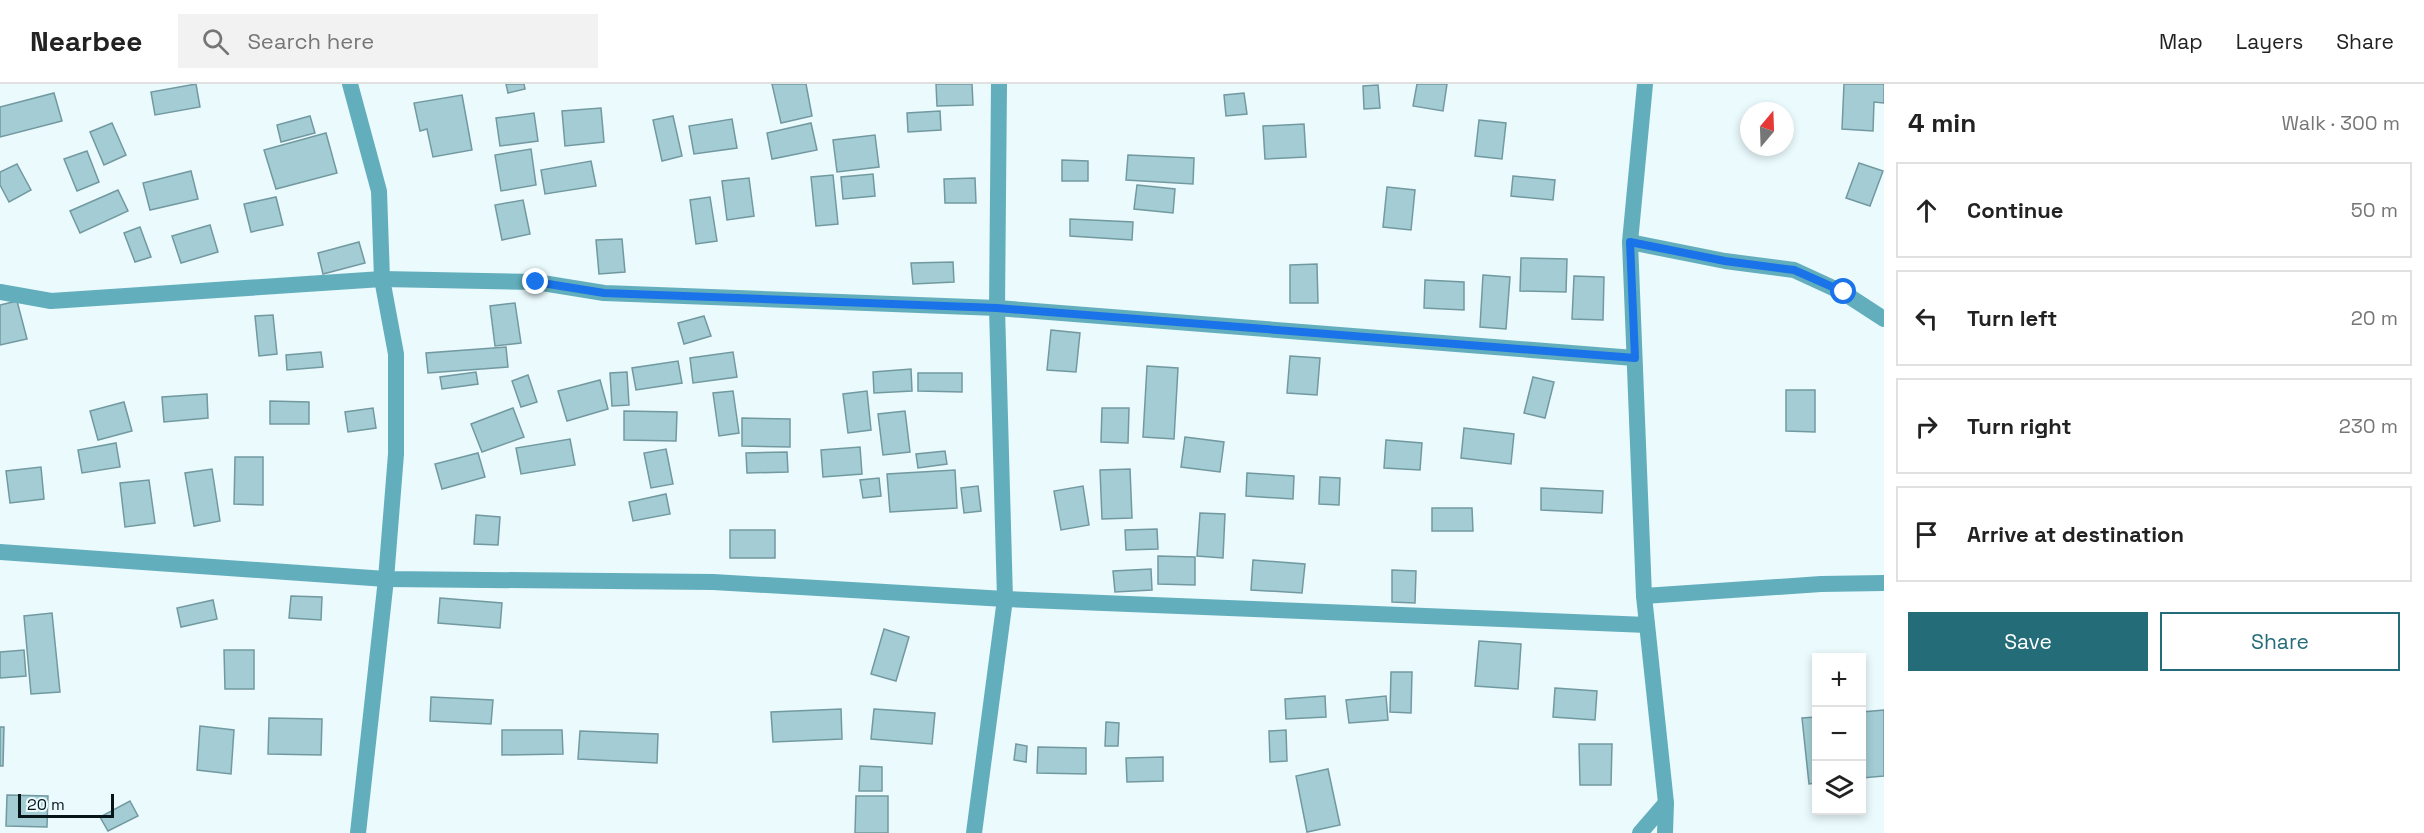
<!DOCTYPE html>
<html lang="en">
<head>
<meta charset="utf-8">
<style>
	:root { --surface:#fff; --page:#f2f2f2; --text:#222; --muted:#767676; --line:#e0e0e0; --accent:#246c78 }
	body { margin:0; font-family:"Space Grotesk",sans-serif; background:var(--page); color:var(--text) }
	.controls { position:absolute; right:18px; bottom:18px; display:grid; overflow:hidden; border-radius:0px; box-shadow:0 3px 9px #0003 }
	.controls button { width:54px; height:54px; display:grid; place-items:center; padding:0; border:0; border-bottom:2px solid var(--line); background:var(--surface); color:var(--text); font:30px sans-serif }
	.compass { position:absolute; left:1740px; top:18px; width:54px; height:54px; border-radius:50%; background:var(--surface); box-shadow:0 3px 9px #0003; rotate:19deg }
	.scale { position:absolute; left:18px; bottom:15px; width:96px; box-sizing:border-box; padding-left:6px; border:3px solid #061618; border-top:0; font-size:16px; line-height:21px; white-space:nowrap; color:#061618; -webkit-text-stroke:4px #eafafd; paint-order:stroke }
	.stop { position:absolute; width:18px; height:18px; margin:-14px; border:4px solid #1a73e8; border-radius:50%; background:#fff }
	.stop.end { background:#1a73e8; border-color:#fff; box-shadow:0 2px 6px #0008 }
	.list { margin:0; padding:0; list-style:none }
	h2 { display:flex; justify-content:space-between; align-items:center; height:78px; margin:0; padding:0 24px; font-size:26px }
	h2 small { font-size:20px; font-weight:400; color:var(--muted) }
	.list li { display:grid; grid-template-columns:39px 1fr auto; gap:18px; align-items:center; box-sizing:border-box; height:96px; margin:0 12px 12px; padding:0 12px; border:2px solid var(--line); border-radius:0px }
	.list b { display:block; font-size:22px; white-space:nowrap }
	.list em { font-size:20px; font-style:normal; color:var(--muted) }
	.actions { display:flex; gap:12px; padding:18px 24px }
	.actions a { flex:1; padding:14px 0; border:2px solid var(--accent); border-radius:0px; text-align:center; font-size:21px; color:var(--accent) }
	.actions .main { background:var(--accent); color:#fff }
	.icon { flex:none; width:33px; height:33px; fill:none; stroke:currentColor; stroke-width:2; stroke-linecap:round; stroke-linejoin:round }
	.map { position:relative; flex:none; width:1884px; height:749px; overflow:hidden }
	header { display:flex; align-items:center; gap:36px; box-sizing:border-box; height:84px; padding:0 30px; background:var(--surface); border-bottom:2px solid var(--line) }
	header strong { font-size:28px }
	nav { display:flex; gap:33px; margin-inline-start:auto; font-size:21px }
	.search { width:420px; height:54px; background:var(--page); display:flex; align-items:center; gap:15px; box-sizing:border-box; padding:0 21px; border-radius:0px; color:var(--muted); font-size:22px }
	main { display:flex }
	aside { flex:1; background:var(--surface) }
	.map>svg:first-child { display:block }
	.building { fill:#a3ccd4; stroke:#7299a0; stroke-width:1.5 }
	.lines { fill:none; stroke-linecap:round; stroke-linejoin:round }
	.minor { stroke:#63aebc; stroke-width:16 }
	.route { stroke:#1a73e8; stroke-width:8 }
</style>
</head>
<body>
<header>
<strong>Nearbee</strong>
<div class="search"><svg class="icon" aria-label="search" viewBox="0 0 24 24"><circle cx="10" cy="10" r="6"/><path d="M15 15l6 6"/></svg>Search here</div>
<nav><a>Map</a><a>Layers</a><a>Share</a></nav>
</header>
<main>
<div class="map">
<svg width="1884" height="749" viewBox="0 0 1884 749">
	<rect width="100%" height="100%" fill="#eafafd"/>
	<!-- building -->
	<g class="building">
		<polygon points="196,0 200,23 155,31 151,8"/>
		<polygon points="506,0 524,0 525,5 508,9"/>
		<polygon points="772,0 806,0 812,32 781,39"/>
		<polygon points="936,0 972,0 973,21 937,22"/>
		<polygon points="1417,0 1447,0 1443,27 1413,22"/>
		<polygon points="1844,0 1884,0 1884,19 1874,18 1873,47 1842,45"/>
		<polygon points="1378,1 1380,24 1364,25 1363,2"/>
		<polygon points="54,9 62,37 0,53 0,23"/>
		<polygon points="1244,9 1247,30 1226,32 1224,11"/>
		<polygon points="462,11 472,66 433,73 427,45 420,47 414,19"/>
		<polygon points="601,24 604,58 565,62 562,27"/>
		<polygon points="940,27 941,46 908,48 907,29"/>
		<polygon points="534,29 538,57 500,62 496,34"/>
		<polygon points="310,32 315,49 281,58 277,41"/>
		<polygon points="673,32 682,72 662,77 653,36"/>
		<polygon points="732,35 737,64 694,70 689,42"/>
		<polygon points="1479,36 1506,39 1502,75 1475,72"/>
		<polygon points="112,39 126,71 104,81 90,48"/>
		<polygon points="811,39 817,66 772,75 767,49"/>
		<polygon points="1304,40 1306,73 1265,75 1263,42"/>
		<polygon points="326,49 337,89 276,105 264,66"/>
		<polygon points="875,51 879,83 837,88 833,56"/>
		<polygon points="531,65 536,101 501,107 495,71"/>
		<polygon points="87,67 99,98 77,107 64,75"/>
		<polygon points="1128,71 1194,74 1193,100 1126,96"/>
		<polygon points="1062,76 1088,77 1088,97 1062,97"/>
		<polygon points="591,77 596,102 545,110 541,86"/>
		<polygon points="1859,79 1883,87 1870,122 1846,114"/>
		<polygon points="17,80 31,106 9,118 0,101 0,88"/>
		<polygon points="191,87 198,115 150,126 143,99"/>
		<polygon points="873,90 875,112 843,115 841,93"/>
		<polygon points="833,91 838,140 816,142 811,93"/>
		<polygon points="1513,92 1555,96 1553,116 1511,112"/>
		<polygon points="749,94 754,132 727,136 722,97"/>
		<polygon points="975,94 976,119 945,119 944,95"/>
		<polygon points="1137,101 1175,105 1173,129 1134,125"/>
		<polygon points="1387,103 1415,106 1411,146 1383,143"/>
		<polygon points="118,106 128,127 80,149 70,127"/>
		<polygon points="276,113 283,141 251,148 244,120"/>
		<polygon points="710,113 717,157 696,160 690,116"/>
		<polygon points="523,116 530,150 502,156 495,121"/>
		<polygon points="1070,135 1133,138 1132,156 1070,152"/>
		<polygon points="210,141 218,168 181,179 172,152"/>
		<polygon points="140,143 151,173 135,178 124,149"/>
		<polygon points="622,155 625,188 599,190 596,156"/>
		<polygon points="359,158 365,179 323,190 318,169"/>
		<polygon points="1521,174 1567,175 1566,208 1520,207"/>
		<polygon points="953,178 954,198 913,200 911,179"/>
		<polygon points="1317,180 1318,219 1290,219 1290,181"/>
		<polygon points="1483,191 1510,193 1506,245 1480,243"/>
		<polygon points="1574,192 1604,193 1603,236 1572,235"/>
		<polygon points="1425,196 1464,198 1464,226 1424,224"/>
		<polygon points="17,217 27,255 0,261 0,221"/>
		<polygon points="515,219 521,259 495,262 490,222"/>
		<polygon points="273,231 277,270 259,272 255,232"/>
		<polygon points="704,232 711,252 684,260 678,239"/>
		<polygon points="1051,246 1080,249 1076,288 1047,286"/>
		<polygon points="506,263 508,283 428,289 426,269"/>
		<polygon points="321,268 323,283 287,286 286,271"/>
		<polygon points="733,268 737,293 693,299 690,274"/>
		<polygon points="1290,272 1320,274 1317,311 1287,309"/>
		<polygon points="678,277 682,299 636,306 632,284"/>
		<polygon points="1147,282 1178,284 1174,355 1143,353"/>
		<polygon points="911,285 912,307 874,309 873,288"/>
		<polygon points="476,288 478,300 442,305 440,293"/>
		<polygon points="627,288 629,321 612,322 610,289"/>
		<polygon points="918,289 962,289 962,308 918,307"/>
		<polygon points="528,291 537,318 521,323 512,297"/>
		<polygon points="1533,293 1554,298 1545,334 1524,329"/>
		<polygon points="600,296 608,325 567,337 558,307"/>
		<polygon points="1786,306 1815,306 1815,348 1786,347"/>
		<polygon points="733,307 739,349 719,352 713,309"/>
		<polygon points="867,307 871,346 848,349 843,310"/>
		<polygon points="207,310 208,334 164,338 162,313"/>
		<polygon points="270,317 309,318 309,340 270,340"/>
		<polygon points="124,318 132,347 98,356 90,327"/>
		<polygon points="373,324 376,344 348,348 345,328"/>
		<polygon points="513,324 524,353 482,368 471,340"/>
		<polygon points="1102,324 1129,324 1128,359 1101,358"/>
		<polygon points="624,327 677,328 676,357 624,356"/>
		<polygon points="905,327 910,368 883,371 878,330"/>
		<polygon points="742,334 790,335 790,363 742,362"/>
		<polygon points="1464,344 1514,350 1511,380 1461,374"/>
		<polygon points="1185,353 1224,358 1220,388 1181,383"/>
		<polygon points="570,355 575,381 521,390 516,364"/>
		<polygon points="1386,356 1422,359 1420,386 1384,384"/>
		<polygon points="116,359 120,383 82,389 78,366"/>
		<polygon points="860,363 862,390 823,393 821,366"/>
		<polygon points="666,365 673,400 651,404 644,369"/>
		<polygon points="945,367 947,380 918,384 916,370"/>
		<polygon points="787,368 788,388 747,389 746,369"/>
		<polygon points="478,369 485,393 442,405 435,380"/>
		<polygon points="235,373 263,373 263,421 234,420"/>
		<polygon points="41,383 44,415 10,419 6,387"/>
		<polygon points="212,385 220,437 194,442 185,389"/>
		<polygon points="1130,385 1132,434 1102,435 1100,386"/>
		<polygon points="955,386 957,424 890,428 887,390"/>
		<polygon points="1247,389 1294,392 1293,415 1246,412"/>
		<polygon points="1320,393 1340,394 1339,421 1319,420"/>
		<polygon points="879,394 881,412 863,414 860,396"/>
		<polygon points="149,396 155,439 125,443 120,399"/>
		<polygon points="978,402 981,427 964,429 961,404"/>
		<polygon points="1083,402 1089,441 1061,446 1054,407"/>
		<polygon points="1541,404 1603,407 1602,429 1541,426"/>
		<polygon points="666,410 670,430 633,437 629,418"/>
		<polygon points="1432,424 1472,424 1473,447 1432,447"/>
		<polygon points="1200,429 1225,430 1223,474 1197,472"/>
		<polygon points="476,431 500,433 498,461 474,460"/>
		<polygon points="1157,445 1158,465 1126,466 1125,446"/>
		<rect x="730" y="446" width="45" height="28"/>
		<polygon points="1158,472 1195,473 1195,501 1158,500"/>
		<polygon points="1253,476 1305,480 1302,509 1251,506"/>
		<polygon points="1151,485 1152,506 1115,508 1113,487"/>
		<polygon points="1392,486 1416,487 1415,519 1392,518"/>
		<polygon points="291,512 322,513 321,536 289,534"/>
		<polygon points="440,514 502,519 500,544 438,539"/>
		<polygon points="213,516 217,535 181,543 177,524"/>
		<polygon points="52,529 60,608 31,610 24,532"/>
		<polygon points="884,545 909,553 896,597 871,590"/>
		<polygon points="1479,557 1521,560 1518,605 1475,602"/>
		<polygon points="24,566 26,592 0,594 0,568"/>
		<polygon points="224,566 254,566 254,605 225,605"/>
		<polygon points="1391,588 1412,588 1411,629 1390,628"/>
		<polygon points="1555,604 1597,607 1595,636 1553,633"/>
		<polygon points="1325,612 1326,633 1286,635 1285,615"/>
		<polygon points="1386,612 1388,636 1349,639 1346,616"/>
		<polygon points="431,613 493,616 491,640 430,637"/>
		<polygon points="841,625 842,655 773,658 771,628"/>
		<polygon points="874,625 935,629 932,660 871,655"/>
		<polygon points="1884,626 1884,692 1862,694 1862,628"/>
		<polygon points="1816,633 1816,699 1809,700 1802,634"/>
		<polygon points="269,634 322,635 321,671 268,670"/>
		<polygon points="1106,638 1119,639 1118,662 1105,662"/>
		<polygon points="200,642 234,646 231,690 197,686"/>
		<polygon points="0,643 4,643 3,682 0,682"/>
		<polygon points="502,646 562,646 563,670 502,671"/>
		<polygon points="1286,646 1287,677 1270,678 1269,647"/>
		<polygon points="580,647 658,650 657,679 578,675"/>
		<polygon points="1016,660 1027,662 1026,678 1014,676"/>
		<polygon points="1579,660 1612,660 1611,701 1580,701"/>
		<polygon points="1038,663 1086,664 1086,690 1037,689"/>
		<polygon points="1163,673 1163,697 1127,698 1126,674"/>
		<polygon points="860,682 882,683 882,707 859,707"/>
		<polygon points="1328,685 1340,741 1307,748 1296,692"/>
		<polygon points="7,711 48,712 47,743 6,742"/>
		<polygon points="856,712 888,712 888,749 855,749"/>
		<polygon points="130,717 138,732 108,747 100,733"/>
	</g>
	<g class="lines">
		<!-- minor -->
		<g class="minor">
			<polyline points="350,0 379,107 382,195 396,270 396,370 386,495 358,749"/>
			<polyline points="1645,0 1630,158 1644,512 1666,719 1665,749"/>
			<polyline points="1630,158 1725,177 1794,186 1844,209 1884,235"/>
			<polyline points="0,208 51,217 382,195 536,198 604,209 997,224 1634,274"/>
			<polyline points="0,468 386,495 713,498 1005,515 1647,541"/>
			<polyline points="1644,512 1821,500 1884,499"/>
			<polyline points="974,749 1005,515 997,224 999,0"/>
			<polyline points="1640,749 1666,719"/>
		</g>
	</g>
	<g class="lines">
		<!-- route -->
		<polyline class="route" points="536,198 604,209 997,224 1635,274 1630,158 1725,177 1794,186 1844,208"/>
	</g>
</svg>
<div class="controls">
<button>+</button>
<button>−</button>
<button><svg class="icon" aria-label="layers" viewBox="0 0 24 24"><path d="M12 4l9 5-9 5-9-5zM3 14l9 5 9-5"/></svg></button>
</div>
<svg class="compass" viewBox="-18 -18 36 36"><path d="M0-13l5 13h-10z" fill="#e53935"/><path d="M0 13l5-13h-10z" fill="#767676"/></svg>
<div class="scale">20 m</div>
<div class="stop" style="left:1844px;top:208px"></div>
<div class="stop end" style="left:536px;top:198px"></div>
</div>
<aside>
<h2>4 min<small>Walk · 300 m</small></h2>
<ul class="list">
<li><svg class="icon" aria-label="ahead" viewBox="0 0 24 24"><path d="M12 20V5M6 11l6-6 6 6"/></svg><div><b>Continue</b></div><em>50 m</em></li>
<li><svg class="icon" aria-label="left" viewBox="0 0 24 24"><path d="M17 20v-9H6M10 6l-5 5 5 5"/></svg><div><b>Turn left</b></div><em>20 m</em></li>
<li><svg class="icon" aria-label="right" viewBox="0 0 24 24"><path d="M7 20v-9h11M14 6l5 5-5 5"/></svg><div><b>Turn right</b></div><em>230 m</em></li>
<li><svg class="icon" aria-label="arrive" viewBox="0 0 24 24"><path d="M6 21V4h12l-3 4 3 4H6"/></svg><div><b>Arrive at destination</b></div></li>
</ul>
<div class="actions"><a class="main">Save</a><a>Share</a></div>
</aside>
</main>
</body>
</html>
